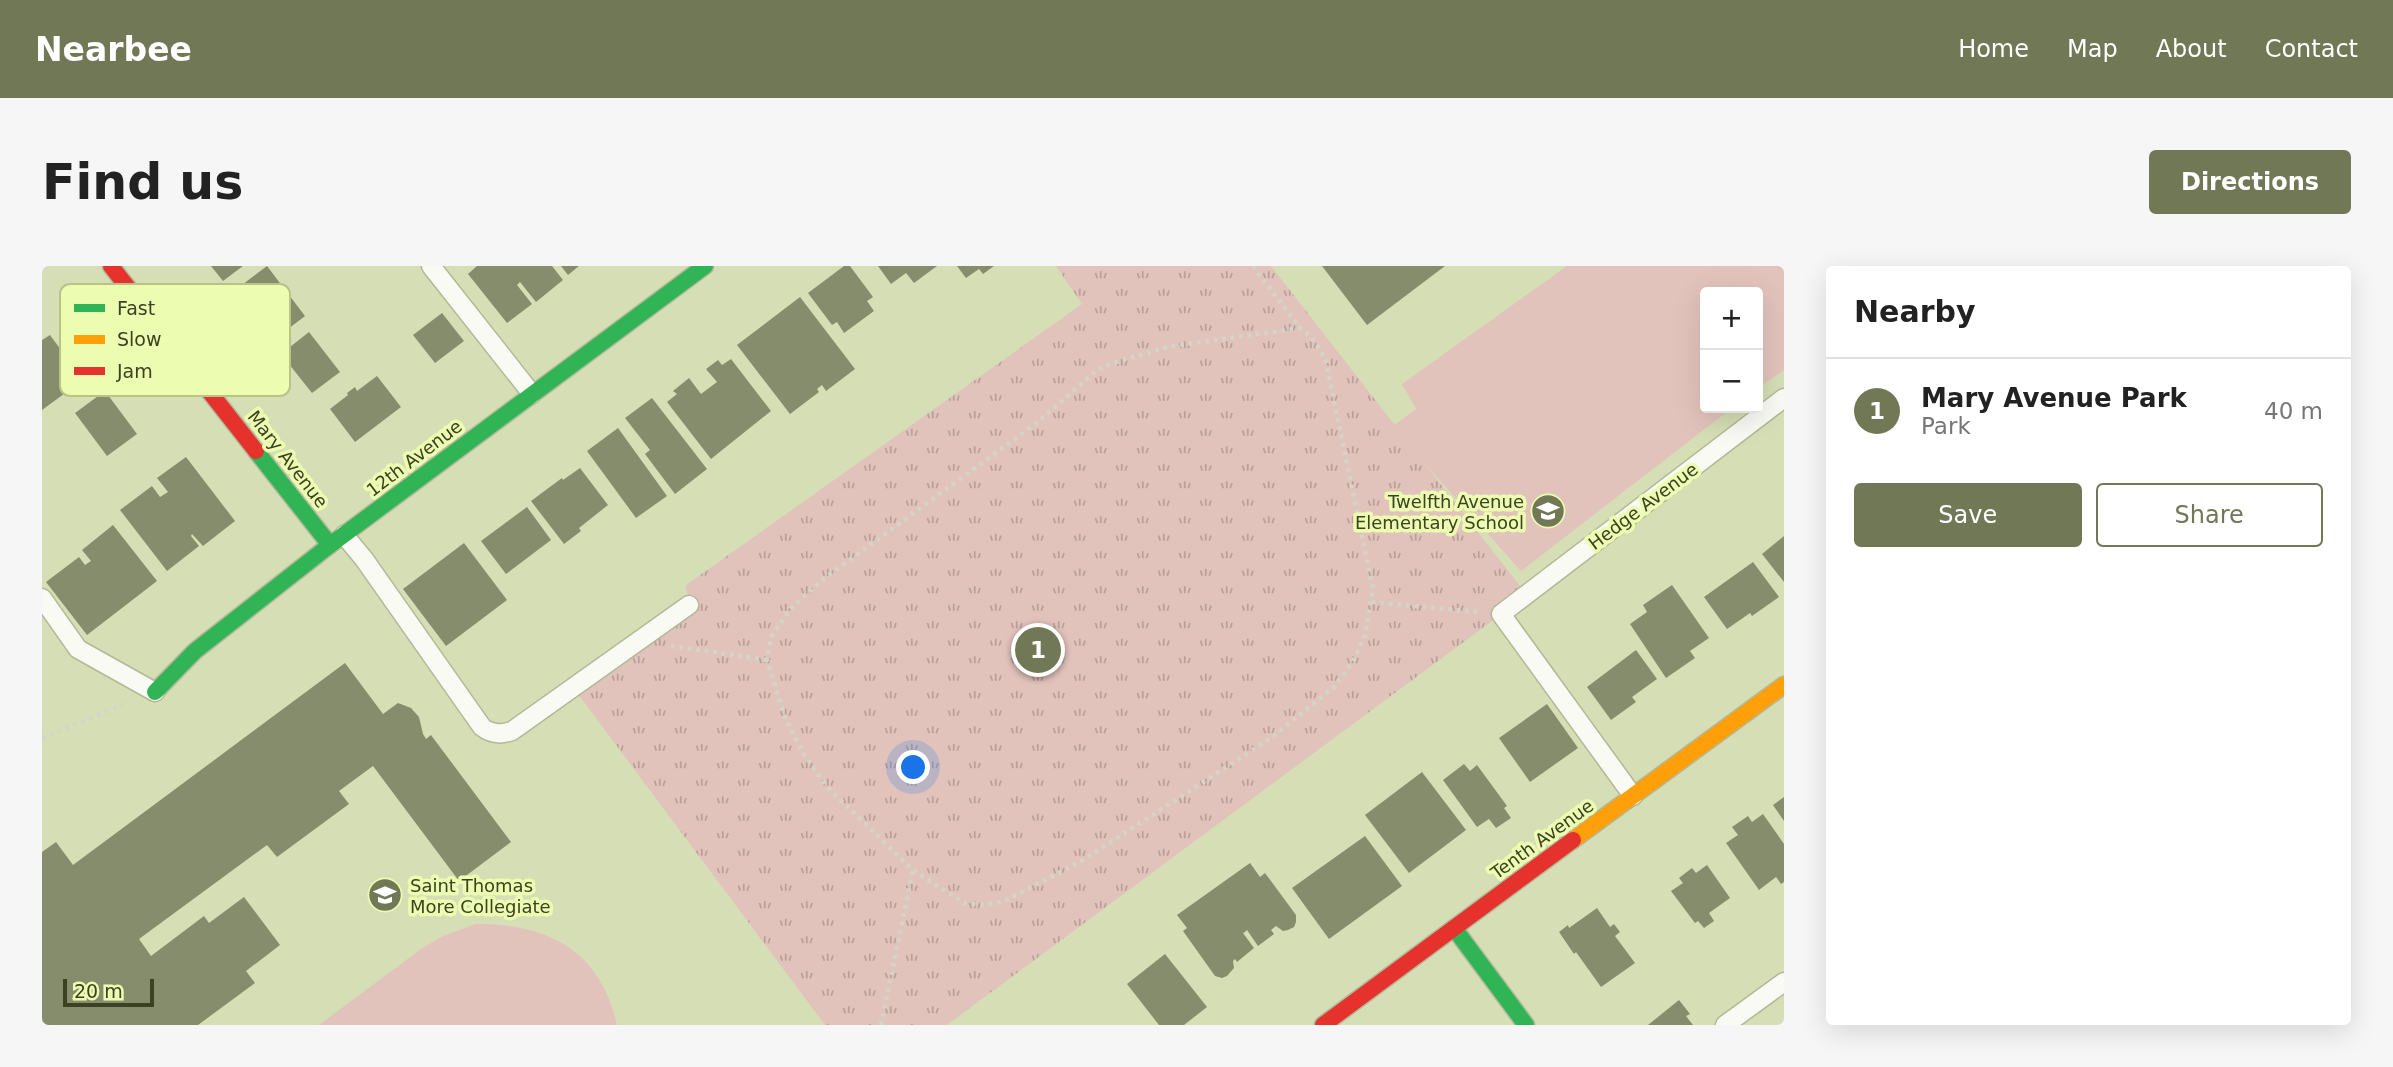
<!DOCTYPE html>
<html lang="en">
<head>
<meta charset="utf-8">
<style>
	:root { --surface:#fff; --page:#f6f6f6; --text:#222; --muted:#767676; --line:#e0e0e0; --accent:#717855 }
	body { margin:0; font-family:"DejaVu Sans",sans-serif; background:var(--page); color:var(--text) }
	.controls { position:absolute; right:21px; top:21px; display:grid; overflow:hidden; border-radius:7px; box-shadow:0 7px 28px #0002 }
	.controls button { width:63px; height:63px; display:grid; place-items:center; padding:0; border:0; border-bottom:2px solid var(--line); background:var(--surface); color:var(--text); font:35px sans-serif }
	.scale { position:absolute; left:21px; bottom:18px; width:91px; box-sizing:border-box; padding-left:7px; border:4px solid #3b4122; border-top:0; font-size:19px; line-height:24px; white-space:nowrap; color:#3b4122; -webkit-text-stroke:5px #ecfcb1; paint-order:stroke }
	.you { position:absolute; left:872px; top:502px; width:24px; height:24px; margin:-18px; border:5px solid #fff; border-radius:50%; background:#1a73e8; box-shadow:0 0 0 10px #1a73e833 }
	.badge { display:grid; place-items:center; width:46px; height:46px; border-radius:50%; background:var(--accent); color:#fff; font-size:23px; font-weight:700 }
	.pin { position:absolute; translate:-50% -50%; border:4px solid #fff; box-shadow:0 2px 7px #0006 }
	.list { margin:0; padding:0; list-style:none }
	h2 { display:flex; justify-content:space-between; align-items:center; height:91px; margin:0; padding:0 28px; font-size:30px }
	h2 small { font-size:23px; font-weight:400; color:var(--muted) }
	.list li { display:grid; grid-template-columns:46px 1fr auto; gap:21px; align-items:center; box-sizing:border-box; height:105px; padding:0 28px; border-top:2px solid var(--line) }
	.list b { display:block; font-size:26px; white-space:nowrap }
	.list p { margin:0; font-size:23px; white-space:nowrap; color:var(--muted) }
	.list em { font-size:23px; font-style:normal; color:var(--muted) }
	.actions { display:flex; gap:14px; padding:21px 28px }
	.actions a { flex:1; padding:16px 0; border:2px solid var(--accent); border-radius:7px; text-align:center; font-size:24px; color:var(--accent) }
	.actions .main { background:var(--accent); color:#fff }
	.map { position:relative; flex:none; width:1742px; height:759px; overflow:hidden; border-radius:7px }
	header { display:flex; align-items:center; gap:42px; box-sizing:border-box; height:98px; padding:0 35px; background:var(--accent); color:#fff }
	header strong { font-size:33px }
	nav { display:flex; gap:38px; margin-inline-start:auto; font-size:24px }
	.intro { display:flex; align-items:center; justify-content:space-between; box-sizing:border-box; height:168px; padding:0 42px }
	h1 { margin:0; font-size:49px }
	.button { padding:18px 32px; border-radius:7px; background:var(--accent); color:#fff; font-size:24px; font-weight:700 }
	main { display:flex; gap:42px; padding:0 42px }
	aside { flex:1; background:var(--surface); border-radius:7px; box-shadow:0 7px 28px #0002 }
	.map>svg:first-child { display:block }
	.green { fill:#e2c3bc }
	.park { fill:url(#park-tufts) }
	.building { fill:#868d6c }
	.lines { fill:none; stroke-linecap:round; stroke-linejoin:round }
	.lane-casing { stroke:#b2b998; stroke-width:21 }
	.fast-casing { stroke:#b2b998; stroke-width:19 }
	.slow-casing { stroke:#b2b998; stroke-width:19 }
	.jam-casing { stroke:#b2b998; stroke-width:19 }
	.path { stroke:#d2d5c7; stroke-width:4.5; stroke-dasharray:3.5 5; stroke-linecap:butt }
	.lane { stroke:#f9faf4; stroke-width:18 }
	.fast { stroke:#30b455; stroke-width:16 }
	.slow { stroke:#ff9f0a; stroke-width:16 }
	.jam { stroke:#e5322d; stroke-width:16 }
	.labels { text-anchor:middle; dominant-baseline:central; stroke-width:7; stroke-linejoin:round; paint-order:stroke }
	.street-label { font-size:18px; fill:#3b4122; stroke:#ecfcb1 }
	.poi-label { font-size:18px; fill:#3b4122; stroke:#ecfcb1; text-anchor:end }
	.key { fill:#ecfcb1; stroke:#b7c486; stroke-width:2 }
	.key-label { font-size:19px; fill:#3b4122 }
</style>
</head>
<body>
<header>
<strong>Nearbee</strong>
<nav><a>Home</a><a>Map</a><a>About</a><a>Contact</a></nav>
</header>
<div class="intro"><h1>Find us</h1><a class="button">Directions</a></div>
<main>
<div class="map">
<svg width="1742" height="759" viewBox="0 0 1742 759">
	<defs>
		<pattern id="park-tufts" width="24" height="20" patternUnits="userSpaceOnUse" patternTransform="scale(1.75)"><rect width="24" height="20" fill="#e2c3bc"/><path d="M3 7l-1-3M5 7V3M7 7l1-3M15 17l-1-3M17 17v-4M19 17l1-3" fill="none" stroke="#b8a098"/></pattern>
	</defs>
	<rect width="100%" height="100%" fill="#d5deb5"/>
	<!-- green -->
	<g class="green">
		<polygon points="1525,0 1742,0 1742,104 1716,122 1716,26 1663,26 1663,142 1690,142 1479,305 1350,161 1374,143 1360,118"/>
		<path d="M434,658C507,658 558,684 575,759H277L379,683L401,670Z"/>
	</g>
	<!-- park -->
	<polygon class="park" points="1014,0 1229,0 1485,329 905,759 783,759 530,420 647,339 644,319 1040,38"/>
	<!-- building -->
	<g class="building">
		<polygon points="169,0 201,0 181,15"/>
		<polygon points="225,0 263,50 229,76 211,53 209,55 188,28"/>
		<polygon points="435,0 510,0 521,14 494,36 478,16 475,19 490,38 465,57 426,8"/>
		<polygon points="519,0 537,0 526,9"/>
		<polygon points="802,0 808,0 831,31 825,35 832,45 802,67 795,56 790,59 766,27"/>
		<polygon points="836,0 895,0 872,17 864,7 849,18"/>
		<polygon points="915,0 952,0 941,8 937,3 924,12"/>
		<polygon points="1280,0 1403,0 1325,59"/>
		<polygon points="758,31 813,103 784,125 780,119 775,123 777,126 748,148 695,79"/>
		<polygon points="400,47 422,75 393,97 371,69"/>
		<polygon points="267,66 298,106 270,127 239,88"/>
		<polygon points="8,69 41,114 0,144 0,74"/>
		<polygon points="689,93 729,145 669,193 625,136 635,128 631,125 647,112 659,128 675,116 664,103 676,94 680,99"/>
		<polygon points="335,110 359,141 313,176 288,143 306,129 305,127 313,121 315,125"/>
		<polygon points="63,125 95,168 65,190 33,147"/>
		<polygon points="610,132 665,203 633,228 603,188 608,184 583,152"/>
		<polygon points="576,162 625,230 594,252 545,185"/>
		<polygon points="144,191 193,255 161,280 150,268 149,270 157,280 125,305 78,244 110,220 118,231 126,226 115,212"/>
		<polygon points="538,202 566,239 537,262 539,265 522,278 489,235 520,212 521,214"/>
		<polygon points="485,241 509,274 464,308 439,275"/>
		<polygon points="71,259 115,315 45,369 4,316 37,291 43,299 49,295 40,284"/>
		<polygon points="1742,270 1742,316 1720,288"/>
		<polygon points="422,277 465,334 404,380 361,323"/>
		<polygon points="1711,296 1737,331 1710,350 1708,347 1685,363 1662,331"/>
		<polygon points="1630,319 1667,372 1648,385 1653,392 1624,412 1588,358 1605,346 1601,339"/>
		<polygon points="1594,384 1615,413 1590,431 1594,436 1569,454 1545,421"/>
		<polygon points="303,397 341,448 356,437 369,442 377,451 381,468 384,473 389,469 469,576 417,615 331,500 297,525 307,538 235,591 225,579 97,673 109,690 162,650 167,657 202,631 238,679 204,705 213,717 156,759 0,759 0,586 14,576 31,599"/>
		<polygon points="1505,438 1536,482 1488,516 1457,472"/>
		<polygon points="1422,498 1428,505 1435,499 1465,540 1462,542 1469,552 1454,562 1447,553 1435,561 1401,514"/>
		<polygon points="1380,506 1424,564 1367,607 1323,549"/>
		<polygon points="1742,531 1742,555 1731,539"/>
		<polygon points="1721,548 1742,578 1742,616 1739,618 1734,611 1717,624 1684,577 1696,569 1690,561 1706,550 1710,556"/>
		<polygon points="1323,570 1360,620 1287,673 1250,622"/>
		<polygon points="1208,597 1218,611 1223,607 1254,649 1254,656 1252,661 1246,664 1241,665 1234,660 1229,664 1232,668 1216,680 1205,664 1203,666 1201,667 1212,682 1195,696 1193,693 1191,695 1192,702 1185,710 1180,712 1173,710 1141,665 1145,662 1135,649"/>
		<polygon points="1665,599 1688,632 1667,647 1672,655 1662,662 1656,655 1653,657 1629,625 1641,617 1637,612 1650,602 1654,607"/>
		<polygon points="1555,642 1568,661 1572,658 1578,666 1573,670 1593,697 1559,721 1534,686 1532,688 1517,666 1526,659 1527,662"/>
		<polygon points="1123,688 1165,741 1142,759 1117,759 1085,718"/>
		<polygon points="1637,734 1648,748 1644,750 1651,759 1606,759"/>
	</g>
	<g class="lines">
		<!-- lane casing -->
		<g class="lane-casing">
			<g id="lane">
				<polyline points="389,0 490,128"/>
				<path d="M302,269L322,293L440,461C449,468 459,469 470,465L647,339"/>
				<polyline points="0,332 36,383 113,426"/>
				<polyline points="1591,530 1459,348 1742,132"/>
				<polyline points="1683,759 1742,716"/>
			</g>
		</g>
		<!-- fast casing -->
		<g class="fast-casing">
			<g id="fast">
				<polyline points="214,185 288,279"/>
				<polyline points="113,426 153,385 288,279 663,0"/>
				<polyline points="1412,662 1484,759"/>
			</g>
		</g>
		<!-- slow casing -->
		<g class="slow-casing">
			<polyline id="slow" points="1531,574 1742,419"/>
		</g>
		<!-- jam casing -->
		<g class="jam-casing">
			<g id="jam">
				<polyline points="69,0 214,185"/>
				<polyline points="1281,759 1531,574"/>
			</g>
		</g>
		<!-- path -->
		<g class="path">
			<path d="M1211,0L1258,62C1271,71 1278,82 1284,96L1331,323L1323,370L1311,395L1292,421L1229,472L1038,596L960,636L942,639L922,637L871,604L786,522L761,487L742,449L725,394L729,371L749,342L779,315L996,156L1055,104L1068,98L1125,81L1258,62"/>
			<polyline points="1330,336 1437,346"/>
			<polyline points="629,380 725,394"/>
			<polyline points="0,472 83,438"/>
			<polyline points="839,759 871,604"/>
		</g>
		<!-- lane -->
		<use href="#lane" class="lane"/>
		<!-- fast -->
		<use href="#fast" class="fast"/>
		<!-- slow -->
		<use href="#slow" class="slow"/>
		<!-- jam -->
		<use href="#jam" class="jam"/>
	</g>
	<!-- icons -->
	<defs>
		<g id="school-disc" transform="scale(1.75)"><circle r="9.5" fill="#717855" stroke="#ecfcb1"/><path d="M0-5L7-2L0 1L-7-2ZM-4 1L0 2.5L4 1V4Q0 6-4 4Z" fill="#fff"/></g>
	</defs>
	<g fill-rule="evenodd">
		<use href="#school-disc" x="1506" y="245"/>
		<use href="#school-disc" x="343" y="629"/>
	</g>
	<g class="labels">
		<!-- street labels -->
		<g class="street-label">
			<text transform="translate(372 192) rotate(-37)">12th Avenue</text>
			<text transform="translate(246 193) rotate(52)">Mary Avenue</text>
			<text transform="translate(1601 240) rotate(-37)">Hedge Avenue</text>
			<text transform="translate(1500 573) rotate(-36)">Tenth Avenue</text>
		</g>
		<!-- poi labels -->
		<g class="poi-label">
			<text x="1482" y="235">Twelfth Avenue<tspan x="1482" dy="21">Elementary School</tspan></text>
			<text x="368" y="619" text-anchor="start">Saint Thomas<tspan x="368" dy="21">More Collegiate</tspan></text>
		</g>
	</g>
	<!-- legend -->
	<rect x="18" y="18" width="230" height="112" rx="10" class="key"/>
	<rect x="32" y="38" width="31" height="8" fill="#30b455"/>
	<rect x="32" y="69" width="31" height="9" fill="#ff9f0a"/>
	<rect x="32" y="101" width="31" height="8" fill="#e5322d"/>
	<g class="key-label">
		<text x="75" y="49">Fast</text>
		<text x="75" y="80">Slow</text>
		<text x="75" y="112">Jam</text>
	</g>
</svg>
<div class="controls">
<button>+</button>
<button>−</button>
</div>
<div class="scale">20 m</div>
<div class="you"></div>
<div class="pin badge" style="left:996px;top:384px">1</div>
</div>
<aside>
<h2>Nearby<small></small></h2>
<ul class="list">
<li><span class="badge">1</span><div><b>Mary Avenue Park</b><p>Park</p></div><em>40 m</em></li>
</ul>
<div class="actions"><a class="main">Save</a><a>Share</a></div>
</aside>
</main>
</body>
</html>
